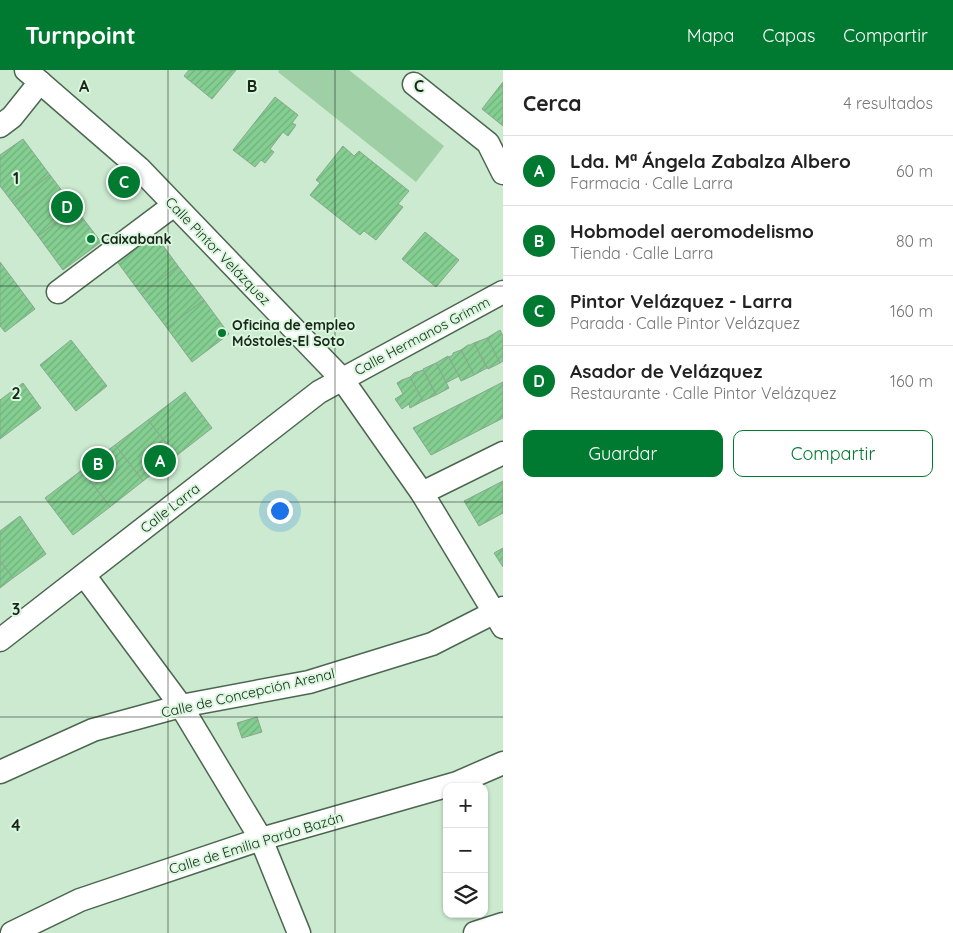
<!DOCTYPE html>
<html lang="es">
<head>
<meta charset="utf-8">
<style>
	:root { --surface:#fff; --page:#f2f2f2; --text:#222; --muted:#767676; --line:#e0e0e0; --accent:#007a31 }
	body { margin:0; font-family:Quicksand,sans-serif; background:var(--page); color:var(--text) }
	.controls { position:absolute; right:15px; bottom:15px; display:grid; overflow:hidden; border-radius:10px; box-shadow:0 1px 4px #0004 }
	.controls button { width:45px; height:45px; display:grid; place-items:center; padding:0; border:0; border-bottom:1px solid var(--line); background:var(--surface); color:var(--text); font:25px sans-serif }
	.you { position:absolute; left:279px; top:440px; width:18px; height:18px; margin:-12px; border:4px solid #fff; border-radius:50%; background:#1a73e8; box-shadow:0 0 0 8px #1a73e833 }
	.badge { display:grid; place-items:center; width:32px; height:32px; border-radius:50%; background:var(--accent); color:#fff; font-size:16px; font-weight:700 }
	.pin { position:absolute; translate:-50% -50%; border:2px solid #fff; box-shadow:0 1px 5px #0006 }
	.list { margin:0; padding:0; list-style:none }
	h2 { display:flex; justify-content:space-between; align-items:center; height:65px; margin:0; padding:0 20px; font-size:21px }
	h2 small { font-size:16px; font-weight:400; color:var(--muted) }
	.list li { display:grid; grid-template-columns:32px 1fr auto; gap:15px; align-items:center; box-sizing:border-box; height:70px; padding:0 20px; border-top:1px solid var(--line) }
	.list b { display:block; font-size:19px; white-space:nowrap }
	.list p { margin:0; font-size:16px; white-space:nowrap; color:var(--muted) }
	.list em { font-size:16px; font-style:normal; color:var(--muted) }
	.actions { display:flex; gap:10px; padding:15px 20px }
	.actions a { flex:1; padding:11px 0; border:1px solid var(--accent); border-radius:10px; text-align:center; font-size:18px; color:var(--accent) }
	.actions .main { background:var(--accent); color:#fff }
	.icon { flex:none; width:28px; height:28px; fill:none; stroke:currentColor; stroke-width:2; stroke-linecap:round; stroke-linejoin:round }
	.map { position:relative; flex:none; width:503px; height:863px; overflow:hidden }
	header { display:flex; align-items:center; gap:30px; box-sizing:border-box; height:70px; padding:0 25px; background:var(--accent); color:#fff }
	header strong { font-size:24px }
	nav { display:flex; gap:28px; margin-inline-start:auto; font-size:18px }
	main { display:flex }
	aside { flex:1; background:var(--surface) }
	.map>svg:first-child { display:block }
	.green { fill:#9ecfa5 }
	.building { fill:url(#building-hatch); stroke:#8aa78e }
	.lines { fill:none; stroke-linecap:round; stroke-linejoin:round }
	.minor-casing { stroke:#4c6750; stroke-width:25 }
	.minor { stroke:#fff; stroke-width:22 }
	.grid { fill:none; stroke:#1a251c; stroke-width:1; stroke-opacity:0.55 }
	.poi-dot { fill:#007a31; stroke:#d8f7dc; stroke-width:2 }
	.labels { text-anchor:middle; dominant-baseline:central; stroke-width:4; stroke-linejoin:round; paint-order:stroke }
	.poi-label { font-size:14px; font-weight:bold; fill:#1a251c; stroke:#d8f7dc; text-anchor:start }
	.street-label { font-size:14px; fill:#1a251c; stroke:#d8f7dc }
	.grid-label { font-size:16px; text-anchor:middle; font-weight:bold; fill:#1a251c; stroke:#d8f7dc; stroke-width:4; stroke-linejoin:round; paint-order:stroke }
</style>
</head>
<body>
<header>
<strong>Turnpoint</strong>
<nav><a>Mapa</a><a>Capas</a><a>Compartir</a></nav>
</header>
<main>
<div class="map">
<svg width="503" height="863" viewBox="0 0 503 863">
	<defs>
		<pattern id="building-hatch" width="6" height="6" patternUnits="userSpaceOnUse" patternTransform="scale(1.25)"><rect width="6" height="6" fill="#83ce90"/><path d="M-1 1l2-2M0 6l6-6M5 7l2-2" fill="none" stroke="#71b17c"/></pattern>
	</defs>
	<rect width="100%" height="100%" fill="#cbeacf"/>
	<!-- green -->
	<polygon class="green" points="279,0 349,0 444,76 416,112 278,2"/>
	<!-- building -->
	<g class="building">
		<polygon points="189,0 236,0 212,29 184,6"/>
		<polygon points="503,12 503,56 482,39"/>
		<polygon points="275,27 298,45 292,53 296,55 288,66 283,62 270,79 274,82 265,93 261,90 255,97 233,80"/>
		<polygon points="23,69 50,105 13,133 0,116 0,85"/>
		<polygon points="343,76 354,86 359,81 409,121 398,134 403,137 376,170 364,161 360,165 310,125 320,113 316,110"/>
		<polygon points="50,105 75,138 38,166 13,133"/>
		<polygon points="75,138 101,172 63,200 38,166"/>
		<polygon points="153,162 178,196 141,224 116,190"/>
		<polygon points="425,162 459,190 436,217 402,189"/>
		<polygon points="0,192 35,239 5,262 0,256"/>
		<polygon points="178,196 204,230 167,258 141,224"/>
		<polygon points="204,230 229,264 192,292 167,258"/>
		<polygon points="500,260 503,266 503,291 500,293 487,268"/>
		<polygon points="487,268 500,293 488,299 474,273"/>
		<polygon points="71,270 107,316 76,341 40,295"/>
		<polygon points="474,273 487,298 474,305 461,280 468,275 470,275"/>
		<polygon points="461,280 474,305 461,311 449,287 453,285 453,283"/>
		<polygon points="448,286 459,306 446,313 436,293"/>
		<polygon points="436,293 449,318 436,325 423,299"/>
		<polygon points="423,300 436,325 423,331 410,307 414,303"/>
		<polygon points="410,307 423,331 410,338 409,334 402,339 395,329 403,324 397,313 402,310"/>
		<polygon points="503,312 503,348 431,385 413,358"/>
		<polygon points="23,313 41,338 0,369 0,330"/>
		<polygon points="185,322 212,358 176,386 148,350"/>
		<polygon points="148,350 176,386 143,411 115,375"/>
		<polygon points="115,375 143,411 110,437 82,400"/>
		<polygon points="82,400 110,437 73,465 45,428"/>
		<polygon points="503,411 503,443 479,456 464,431"/>
		<polygon points="20,446 46,484 13,508 0,491 0,461"/>
		<polygon points="503,478 503,497 494,483"/>
		<polygon points="0,491 13,508 0,518"/>
		<polygon points="257,647 262,662 242,668 237,653"/>
	</g>
	<g class="lines">
		<!-- minor casing -->
		<g class="minor-casing">
			<g id="minor">
				<polyline points="26,0 139,98 342,309 422,423 503,557"/>
				<polyline points="414,14 488,73 503,103"/>
				<polyline points="0,56 12,47 40,12"/>
				<polyline points="58,222 174,135"/>
				<polyline points="422,423 503,383"/>
				<polyline points="84,505 181,636 261,769 299,863"/>
				<polyline points="0,570 319,322 503,222"/>
				<polyline points="0,702 93,660 181,636 309,612 432,574 503,538"/>
				<polyline points="12,863 80,830 261,769 457,713 503,693"/>
				<polyline points="475,863 503,854"/>
			</g>
		</g>
		<!-- minor -->
		<use href="#minor" class="minor"/>
	</g>
	<!-- grid -->
	<path class="grid" d="M168,0V863M335,0V863M0,216H503M0,432H503M0,647H503"/>
	<!-- markers -->
	<g class="poi-dot">
		<circle cx="91" cy="169" r="5"/>
		<circle cx="222" cy="263" r="5"/>
	</g>
	<g class="labels">
		<!-- poi labels -->
		<g class="poi-label">
			<text x="101" y="169">Caixabank</text>
			<text x="232" y="255">Oficina de empleo<tspan x="232" dy="16">Móstoles-El Soto</tspan></text>
		</g>
		<!-- street labels -->
		<g class="street-label">
			<text transform="translate(218 181) rotate(46)">Calle Pintor Velázquez</text>
			<text transform="translate(422 266) rotate(-28)">Calle Hermanos Grimm</text>
			<text transform="translate(170 438) rotate(-38)">Calle Larra</text>
			<text transform="translate(248 623) rotate(-13)">Calle de Concepción Arenal</text>
			<text transform="translate(256 773) rotate(-17)">Calle de Emilia Pardo Bazán</text>
		</g>
	</g>
	<g class="grid-label">
		<text x="84" y="22">A</text>
		<text x="252" y="22">B</text>
		<text x="419" y="22">C</text>
		<text x="16" y="114">1</text>
		<text x="16" y="329">2</text>
		<text x="16" y="545">3</text>
		<text x="16" y="761">4</text>
	</g>
</svg>
<div class="controls">
<button>+</button>
<button>−</button>
<button><svg class="icon" aria-label="layers" viewBox="0 0 24 24"><path d="M12 4l9 5-9 5-9-5zM3 14l9 5 9-5"/></svg></button>
</div>
<div class="you"></div>
<div class="pin badge" style="left:160px;top:391px">A</div>
<div class="pin badge" style="left:98px;top:394px">B</div>
<div class="pin badge" style="left:124px;top:112px">C</div>
<div class="pin badge" style="left:67px;top:137px">D</div>
</div>
<aside>
<h2>Cerca<small>4 resultados</small></h2>
<ul class="list">
<li><span class="badge">A</span><div><b>Lda. Mª Ángela Zabalza Albero</b><p>Farmacia · Calle Larra</p></div><em>60 m</em></li>
<li><span class="badge">B</span><div><b>Hobmodel aeromodelismo</b><p>Tienda · Calle Larra</p></div><em>80 m</em></li>
<li><span class="badge">C</span><div><b>Pintor Velázquez - Larra</b><p>Parada · Calle Pintor Velázquez</p></div><em>160 m</em></li>
<li><span class="badge">D</span><div><b>Asador de Velázquez</b><p>Restaurante · Calle Pintor Velázquez</p></div><em>160 m</em></li>
</ul>
<div class="actions"><a class="main">Guardar</a><a>Compartir</a></div>
</aside>
</main>
</body>
</html>
